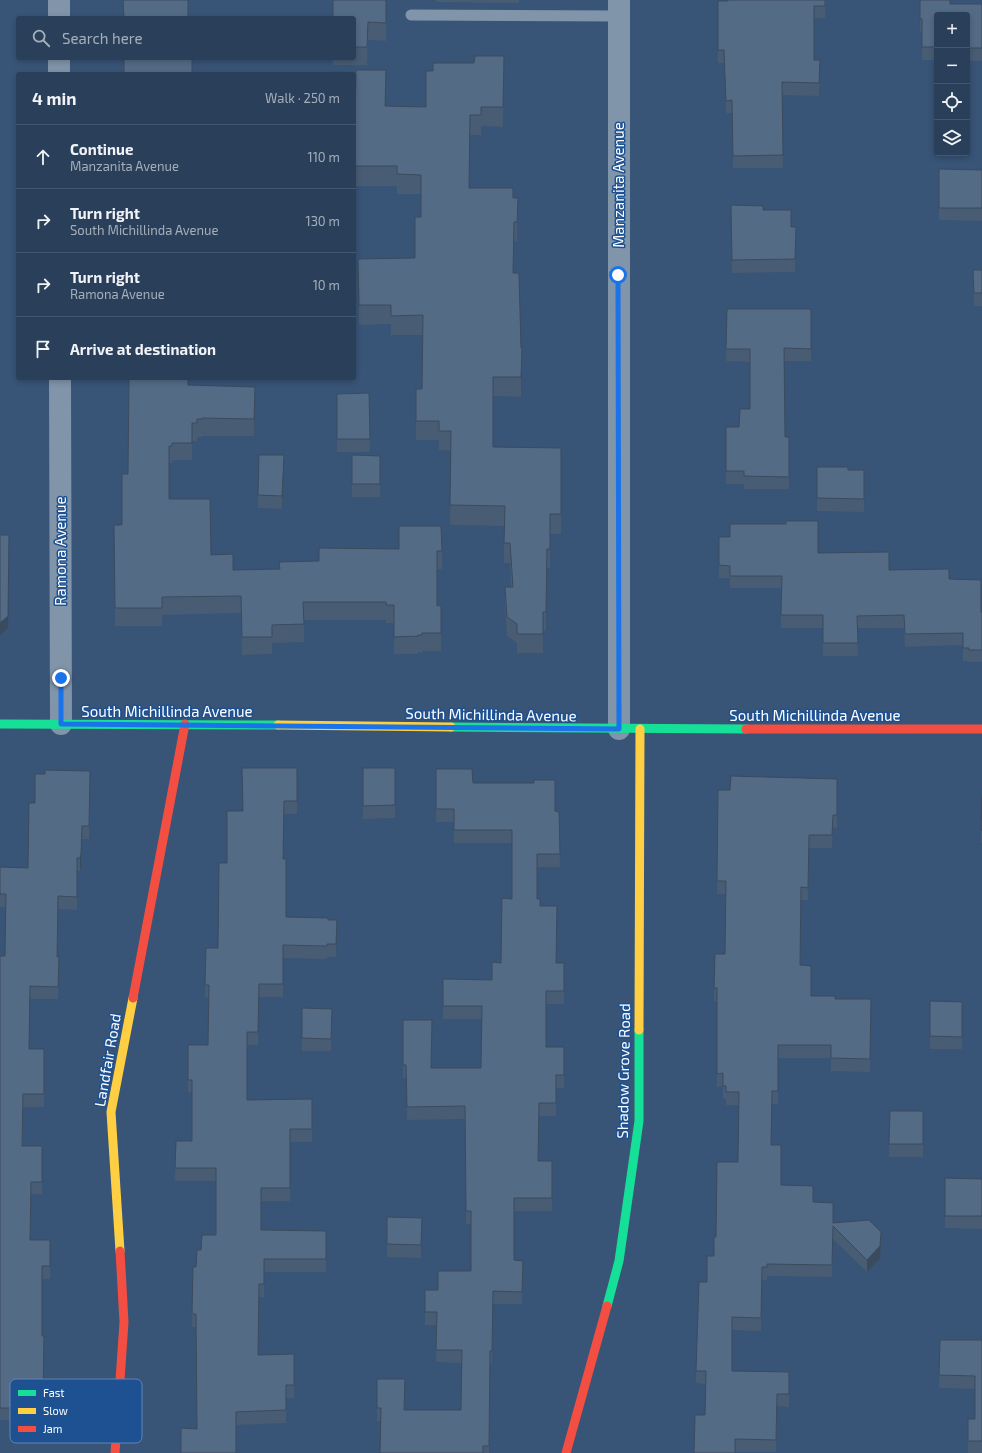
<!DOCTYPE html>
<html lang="en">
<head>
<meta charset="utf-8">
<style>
	:root { --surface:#2a3f59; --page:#364a62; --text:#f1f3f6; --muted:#a5afba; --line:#46586f }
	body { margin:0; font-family:"Exo 2",sans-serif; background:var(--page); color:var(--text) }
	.controls { position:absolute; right:12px; top:12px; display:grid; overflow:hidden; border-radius:4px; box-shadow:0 2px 6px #0003 }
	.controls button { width:36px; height:36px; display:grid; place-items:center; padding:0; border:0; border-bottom:1px solid var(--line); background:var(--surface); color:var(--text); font:20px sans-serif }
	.stop { position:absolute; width:12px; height:12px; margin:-9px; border:3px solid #1a73e8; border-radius:50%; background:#fff }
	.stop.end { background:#1a73e8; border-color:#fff; box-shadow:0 1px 4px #0008 }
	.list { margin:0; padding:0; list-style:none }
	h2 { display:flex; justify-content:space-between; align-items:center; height:52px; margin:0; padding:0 16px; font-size:17px }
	h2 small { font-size:13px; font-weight:400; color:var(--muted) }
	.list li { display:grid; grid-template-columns:26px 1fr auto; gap:12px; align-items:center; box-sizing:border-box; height:64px; padding:0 16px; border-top:1px solid var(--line) }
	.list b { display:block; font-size:15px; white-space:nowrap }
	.list p { margin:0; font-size:13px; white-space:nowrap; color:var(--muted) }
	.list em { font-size:13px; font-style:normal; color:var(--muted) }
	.icon { flex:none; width:22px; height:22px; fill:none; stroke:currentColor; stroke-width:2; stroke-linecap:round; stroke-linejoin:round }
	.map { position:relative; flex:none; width:982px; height:1453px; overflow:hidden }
	.search { position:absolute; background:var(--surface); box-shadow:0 2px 6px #0003; left:16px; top:16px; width:340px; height:44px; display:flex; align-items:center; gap:10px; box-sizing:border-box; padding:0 14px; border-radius:4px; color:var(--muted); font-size:15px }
	.panel { position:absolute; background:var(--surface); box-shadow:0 2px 6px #0003; left:16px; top:72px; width:340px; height:308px; border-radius:4px }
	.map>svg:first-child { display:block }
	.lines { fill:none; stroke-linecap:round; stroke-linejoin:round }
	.lane { stroke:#8094aa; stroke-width:11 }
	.street { stroke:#8094aa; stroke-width:22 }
	.fast { stroke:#16e098; stroke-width:9 }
	.slow { stroke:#ffcf43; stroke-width:9 }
	.jam { stroke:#f24e42; stroke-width:9 }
	.wall { fill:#485c73 }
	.shaded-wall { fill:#3b4b5e }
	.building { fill:#546b86; stroke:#3b4b5e }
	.route { stroke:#1a73e8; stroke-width:5 }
	.labels { text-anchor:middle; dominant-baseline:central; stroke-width:3; stroke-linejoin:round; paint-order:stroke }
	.street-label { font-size:15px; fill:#fff; stroke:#1d5192 }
	.key { fill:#1d5192; stroke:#6185b3; stroke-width:1 }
	.key-label { font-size:11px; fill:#fff }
</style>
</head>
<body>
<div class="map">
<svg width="982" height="1453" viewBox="0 0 982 1453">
	<rect width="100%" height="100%" fill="#385477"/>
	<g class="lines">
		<!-- lane -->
		<polyline class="lane" points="411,15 619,16"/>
		<!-- street -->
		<g class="street">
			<polyline points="59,0 59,18"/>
			<polyline points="619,0 619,729"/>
			<polyline points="59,58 59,74"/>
			<polyline points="60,378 61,724"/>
		</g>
		<!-- fast -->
		<g class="fast">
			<polyline points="0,724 278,725"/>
			<polyline points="451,727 746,729"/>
			<polyline points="607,1306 619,1261 639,1121 639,1030"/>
		</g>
		<!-- slow -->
		<g class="slow">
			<polyline points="278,725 451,727"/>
			<polyline points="639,1030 640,729"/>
			<polyline points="120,1251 111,1112 133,998"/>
		</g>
		<!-- jam -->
		<g class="jam">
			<polyline points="746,729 982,729"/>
			<polyline points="133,998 185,724"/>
			<polyline points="115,1453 124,1322 120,1251"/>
			<polyline points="566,1453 607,1306"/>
		</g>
	</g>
	<!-- wall -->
	<g class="wall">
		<polygon points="386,0 386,41 368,40 367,65 333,65 333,58 354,58 354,18"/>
		<polygon points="436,0 519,0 519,3 436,2"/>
		<polygon points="826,0 825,18 814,19 814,60 820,60 819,96 782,95 783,168 733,168 732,113 726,113 724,63 718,63 718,1"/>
		<polygon points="920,0 950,4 982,4 982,61 967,61 967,15 937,15 937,60 922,60 922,32 920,31"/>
		<polygon points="504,56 503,127 481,126 481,135 470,135 469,188 513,198 518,198 517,241 514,241 513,273 522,367 521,397 493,396 493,447 561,448 561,534 550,534 550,568 547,568 546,631 543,631 543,653 517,653 517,643 507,636 505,607 505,587 511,587 510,563 504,563 504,526 450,525 451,451 439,450 439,440 416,440 416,421 422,389 423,335 391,335 391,324 359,325 358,259 415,258 421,217 421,194 397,194 397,186 354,186 354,126 355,126 386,106 426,107 433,71 433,63 474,63"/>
		<polygon points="939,169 982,170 982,221 939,220"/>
		<polygon points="731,205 763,210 791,227 796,227 795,272 732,273"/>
		<polygon points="973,270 982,270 982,306 974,306"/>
		<polygon points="727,309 811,309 811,361 784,361 785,437 789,437 789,489 744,489 744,484 726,484 726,427 739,427 750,409 750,362 726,361"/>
		<polygon points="129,378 188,378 188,385 255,405 254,436 202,436 202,437 197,437 197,441 192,441 192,460 172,460 172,463 169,463 169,499 211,555 233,570 279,569 279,562 319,561 319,548 442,551 442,569 437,569 437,606 441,605 441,651 422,651 422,653 418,652 418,654 394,654 394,623 386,623 386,620 304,620 304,642 272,643 272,654 242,655 241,613 162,615 162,626 115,626 114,525 122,525 128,474"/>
		<polygon points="369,393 370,452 337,452 337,394"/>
		<polygon points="259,455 284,468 282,509 258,508"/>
		<polygon points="352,455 380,456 380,497 352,497"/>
		<polygon points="817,467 848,470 864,470 864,512 817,511"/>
		<polygon points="719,537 818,553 889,570 949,579 982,612 982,662 969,662 969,661 963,661 963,645 905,647 904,628 857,628 858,656 823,656 823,628 781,628 781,588 730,588 730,578 719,578"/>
		<polygon points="297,768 297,814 284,814 283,859 286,917 328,920 337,932 336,957 327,957 327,959 283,958 283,997 259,997 258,1045 247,1045 247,1100 312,1099 312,1142 290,1142 290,1201 261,1201 261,1230 326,1231 326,1272 264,1272 264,1297 259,1297 258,1355 294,1354 294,1398 286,1398 286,1423 236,1425 197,1429 196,1327 192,1327 193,1267 196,1267 201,1250 216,1235 216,1181 175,1181 176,1141 192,1141 192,1092 188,1093 188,1045 208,1045 209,997 205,997 206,948 218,948 227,863 243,811"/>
		<polygon points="363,768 395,768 395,818 363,819"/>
		<polygon points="436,769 473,783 555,811 559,812 560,867 537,867 537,899 540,906 556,963 564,963 564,1004 546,1004 546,1047 564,1047 564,1088 556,1088 556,1116 539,1116 538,1161 552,1161 552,1211 514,1211 514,1260 523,1273 522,1304 493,1304 492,1364 490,1364 489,1453 380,1453 381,1421 377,1421 377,1379 405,1410 461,1410 462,1363 436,1362 437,1325 425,1325 425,1312 438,1290 471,1271 471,1224 466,1224 465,1119 407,1120 406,1078 403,1078 403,1020 431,1068 481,1068 482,1019 443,1019 443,979 492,980 501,963 512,899 512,843 454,843 454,822 436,822"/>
		<polygon points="90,771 89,839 82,839 81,867 80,871 77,871 77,910 58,909 57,957 59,957 58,999 30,999 29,1049 44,1049 44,1107 23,1107 23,1146 42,1146 42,1195 31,1194 30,1240 50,1240 50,1279 42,1279 43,1396 49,1397 48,1437 18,1437 18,1421 0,1420 0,956 5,956 5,907 0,907 0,867 28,868 35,803 45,774"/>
		<polygon points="837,779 837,828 833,827 832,848 809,848 808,900 801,900 800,965 811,996 835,999 871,999 870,1072 831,1071 831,1058 778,1058 778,1104 772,1104 771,1145 781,1185 813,1202 833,1223 881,1245 880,1259 867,1272 833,1239 832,1277 767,1276 767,1280 762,1280 761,1331 732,1330 732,1371 789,1372 789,1407 777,1406 776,1452 735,1452 705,1415 706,1384 696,1383 696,1371 707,1282 714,1256 716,1237 738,1162 739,1105 726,1105 726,1099 723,1099 723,1086 717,1087 717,1001 714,1001 715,954 725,954 726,894 717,894 718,790 730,790"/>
		<polygon points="982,796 982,843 981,843"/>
		<polygon points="930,1001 962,1002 962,1049 930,1049"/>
		<polygon points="302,1008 332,1009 331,1051 302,1051"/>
		<polygon points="890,1111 923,1111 923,1157 889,1157"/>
		<polygon points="945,1178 982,1179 982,1229 945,1228"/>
		<polygon points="422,1231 421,1258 387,1257 387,1244"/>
		<polygon points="940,1340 982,1340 982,1453 968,1453 968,1419 975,1419 975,1389 939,1388"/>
	</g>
	<!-- shaded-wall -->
	<g class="shaded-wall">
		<polygon points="522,348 522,367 521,397 521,377"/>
		<polygon points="255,387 255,405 254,436 254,419"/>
		<polygon points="284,455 284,468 282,509 282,496"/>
		<polygon points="9,547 8,628 0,635 0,644 0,623"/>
		<polygon points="547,549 547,568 546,631 546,612"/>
		<polygon points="82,826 81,867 80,871 80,858"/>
		<polygon points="337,920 337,932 336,957 336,944"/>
		<polygon points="422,1218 422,1231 421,1258 421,1245"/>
		<polygon points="881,1232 881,1245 880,1259 867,1272 867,1260"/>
	</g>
	<!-- building -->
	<g class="building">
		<polygon points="123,0 188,0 188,18 124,18"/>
		<polygon points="333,0 386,0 386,23 368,22 367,47 354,47 354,18 333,18"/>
		<polygon points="728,0 825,0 825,6 814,6 814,60 820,60 819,83 782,82 783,155 733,156 732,100 726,101 724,50 718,50 718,1 728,1"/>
		<polygon points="920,0 950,0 950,4 982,4 982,48 967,48 967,15 937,15 937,47 922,47 922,19 920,19"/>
		<polygon points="475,56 504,56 503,107 481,107 481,115 470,115 469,188 513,188 513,198 518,198 517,222 514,222 513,273 519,273 521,348 522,348 521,377 493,377 493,447 561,448 561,514 550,514 550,549 547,549 546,612 543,612 543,634 517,634 517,624 507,617 505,587 513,587 510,543 504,543 505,506 450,505 451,431 439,431 439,421 416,421 416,389 422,389 423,315 391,316 391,305 359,305 358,259 415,258 415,217 421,217 421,175 397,174 397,166 354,166 354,126 355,126 356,70 386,70 385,106 426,107 426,71 433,71 433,63 474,63"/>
		<rect x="124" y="58" width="68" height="16"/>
		<polygon points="939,169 982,170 982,208 939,208"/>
		<polygon points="731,205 763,206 763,210 791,210 791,227 796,227 795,259 732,260"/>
		<polygon points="973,270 982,270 982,293 974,293"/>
		<polygon points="727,309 811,309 811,349 784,348 785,437 789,437 789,477 744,476 744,471 726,471 726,427 739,427 740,409 750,409 750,349 726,349"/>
		<polygon points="129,378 188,378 188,385 255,387 254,419 202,418 202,419 197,419 197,423 192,423 192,443 172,443 172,446 169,446 169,499 210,499 211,555 233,554 233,570 280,569 279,562 319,561 319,548 399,549 399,526 441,526 442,551 437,551 437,606 441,605 441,633 422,633 422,635 418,635 418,636 394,637 394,605 386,605 386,602 303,602 304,624 272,625 272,637 242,637 241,596 162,597 162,608 115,608 114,525 122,525 122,474 128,474"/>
		<polygon points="369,393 370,439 337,439 337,394"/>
		<polygon points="259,455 284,455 282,496 258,495"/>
		<polygon points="352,455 380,456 380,484 352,484"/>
		<polygon points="817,467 848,467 848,470 864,470 864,499 817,498"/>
		<polygon points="786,521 818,521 818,553 889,552 889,570 949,569 949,579 981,580 981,612 982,612 982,650 969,650 969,648 963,648 963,633 905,634 904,615 857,616 858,643 823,643 823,615 781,615 782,576 730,576 730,566 719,565 719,537 730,537 730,524 786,524"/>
		<polygon points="0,535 9,535 8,616 0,623 0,631"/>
		<polygon points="242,768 297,768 297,801 284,801 283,859 286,859 286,917 328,918 328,920 337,920 336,944 327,944 327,946 283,945 283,984 259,984 258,1032 247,1032 247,1100 312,1099 312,1129 290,1129 290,1188 261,1188 261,1230 326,1231 326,1259 264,1259 264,1284 259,1284 258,1355 294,1354 294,1385 286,1385 286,1410 236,1412 236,1453 181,1453 181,1428 197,1429 196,1314 192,1314 193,1267 196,1267 197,1250 201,1250 202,1235 216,1235 216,1168 175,1168 176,1141 192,1141 192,1080 188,1080 188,1045 208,1045 209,985 205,985 206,948 218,948 219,863 227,863 227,811 243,811"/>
		<polygon points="363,768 395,768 395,805 363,806"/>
		<polygon points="436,769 472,769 473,783 534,783 534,780 555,780 555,811 559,812 560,854 537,854 537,899 540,899 540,906 557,906 556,963 564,963 564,991 546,991 546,1047 564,1047 564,1075 556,1075 556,1103 539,1103 538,1161 552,1161 552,1198 514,1198 514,1260 523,1261 522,1292 493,1291 492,1351 490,1351 489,1446 483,1446 483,1453 380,1453 381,1408 377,1408 377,1379 405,1379 404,1410 461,1410 462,1350 436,1350 437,1312 425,1312 425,1290 438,1290 438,1271 471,1271 471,1211 466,1211 465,1106 407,1107 406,1065 403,1065 403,1020 432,1020 431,1068 481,1068 482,1006 443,1006 443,979 492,980 492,962 501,963 502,898 512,899 512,830 454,830 454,809 436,809"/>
		<polygon points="45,770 90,771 89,826 82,826 81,854 80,858 77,858 77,897 58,896 57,957 59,957 58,987 30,986 29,1049 44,1049 44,1094 23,1094 22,1146 42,1146 42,1182 31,1182 30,1240 50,1240 50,1266 42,1266 42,1336 44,1336 43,1396 49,1397 48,1425 18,1424 18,1408 0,1408 0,956 5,956 6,894 0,894 0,867 28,868 29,803 35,803 35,774 45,774"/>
		<polygon points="731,776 837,779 837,815 833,815 832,835 809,835 808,888 801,887 800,965 811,966 811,996 835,996 835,999 871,999 870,1059 831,1058 831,1045 778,1045 778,1091 772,1091 771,1145 781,1145 781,1185 813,1186 813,1202 833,1203 833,1223 869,1220 881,1232 880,1246 867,1260 833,1226 832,1265 767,1264 767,1267 762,1267 761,1318 732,1317 732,1371 789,1372 789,1394 777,1394 776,1440 735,1439 735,1453 694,1453 695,1415 705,1415 706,1371 696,1371 699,1282 707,1282 707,1256 714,1256 714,1237 716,1237 717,1162 738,1162 739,1092 726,1092 726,1086 723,1086 723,1073 717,1074 717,988 714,988 715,954 725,954 726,881 717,881 718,790 730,790"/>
		<polygon points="982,796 982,830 981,830"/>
		<polygon points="930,1001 962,1002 962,1037 930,1036"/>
		<polygon points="302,1008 332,1009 331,1039 302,1038"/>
		<polygon points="890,1111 923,1111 923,1144 889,1144"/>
		<polygon points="945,1178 982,1179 982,1216 945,1216"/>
		<polygon points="387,1217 422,1218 421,1245 387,1244"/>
		<polygon points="940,1340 982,1340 982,1441 968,1441 968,1419 975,1419 975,1376 939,1375"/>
	</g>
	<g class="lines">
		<!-- route -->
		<polyline class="route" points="61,678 61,724 619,729 618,275"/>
	</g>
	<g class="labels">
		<!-- street labels -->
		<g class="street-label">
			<text transform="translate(618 185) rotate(-90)">Manzanita Avenue</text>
			<text transform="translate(60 551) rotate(-90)">Ramona Avenue</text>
			<text x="167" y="711">South Michillinda Avenue</text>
			<text transform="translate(491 714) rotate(1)">South Michillinda Avenue</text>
			<text x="815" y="715">South Michillinda Avenue</text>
			<text transform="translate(107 1060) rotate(-80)">Landfair Road</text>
			<text transform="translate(623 1071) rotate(-89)">Shadow Grove Road</text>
		</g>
	</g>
	<!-- legend -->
	<rect x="10" y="1379" width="132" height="64" rx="6" class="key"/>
	<rect x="18" y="1390" width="18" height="6" fill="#16e098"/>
	<rect x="18" y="1408" width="18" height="6" fill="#ffcf43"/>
	<rect x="18" y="1426" width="18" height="6" fill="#f24e42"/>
	<g class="key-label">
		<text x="43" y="1397">Fast</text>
		<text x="43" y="1415">Slow</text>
		<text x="43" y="1433">Jam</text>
	</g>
</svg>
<div class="controls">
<button>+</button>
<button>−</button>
<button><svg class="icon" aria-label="locate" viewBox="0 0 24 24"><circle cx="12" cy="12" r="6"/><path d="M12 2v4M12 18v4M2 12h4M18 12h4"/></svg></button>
<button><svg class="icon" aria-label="layers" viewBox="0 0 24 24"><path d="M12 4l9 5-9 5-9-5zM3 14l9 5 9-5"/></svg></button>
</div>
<div class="stop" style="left:618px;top:275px"></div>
<div class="stop end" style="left:61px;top:678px"></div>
<div class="search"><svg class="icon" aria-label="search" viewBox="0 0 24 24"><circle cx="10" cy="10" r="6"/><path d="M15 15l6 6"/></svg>Search here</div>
<section class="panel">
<h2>4 min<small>Walk · 250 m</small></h2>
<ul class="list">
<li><svg class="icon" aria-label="ahead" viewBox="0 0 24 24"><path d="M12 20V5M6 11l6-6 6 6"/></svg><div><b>Continue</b><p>Manzanita Avenue</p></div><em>110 m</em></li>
<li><svg class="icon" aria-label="right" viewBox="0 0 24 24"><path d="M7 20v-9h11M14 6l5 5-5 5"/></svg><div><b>Turn right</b><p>South Michillinda Avenue</p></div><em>130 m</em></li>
<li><svg class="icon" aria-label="right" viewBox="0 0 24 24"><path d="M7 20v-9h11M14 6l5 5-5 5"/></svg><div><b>Turn right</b><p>Ramona Avenue</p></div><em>10 m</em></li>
<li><svg class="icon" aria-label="arrive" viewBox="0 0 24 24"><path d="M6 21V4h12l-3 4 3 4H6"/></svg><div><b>Arrive at destination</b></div></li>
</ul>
</section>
</div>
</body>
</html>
